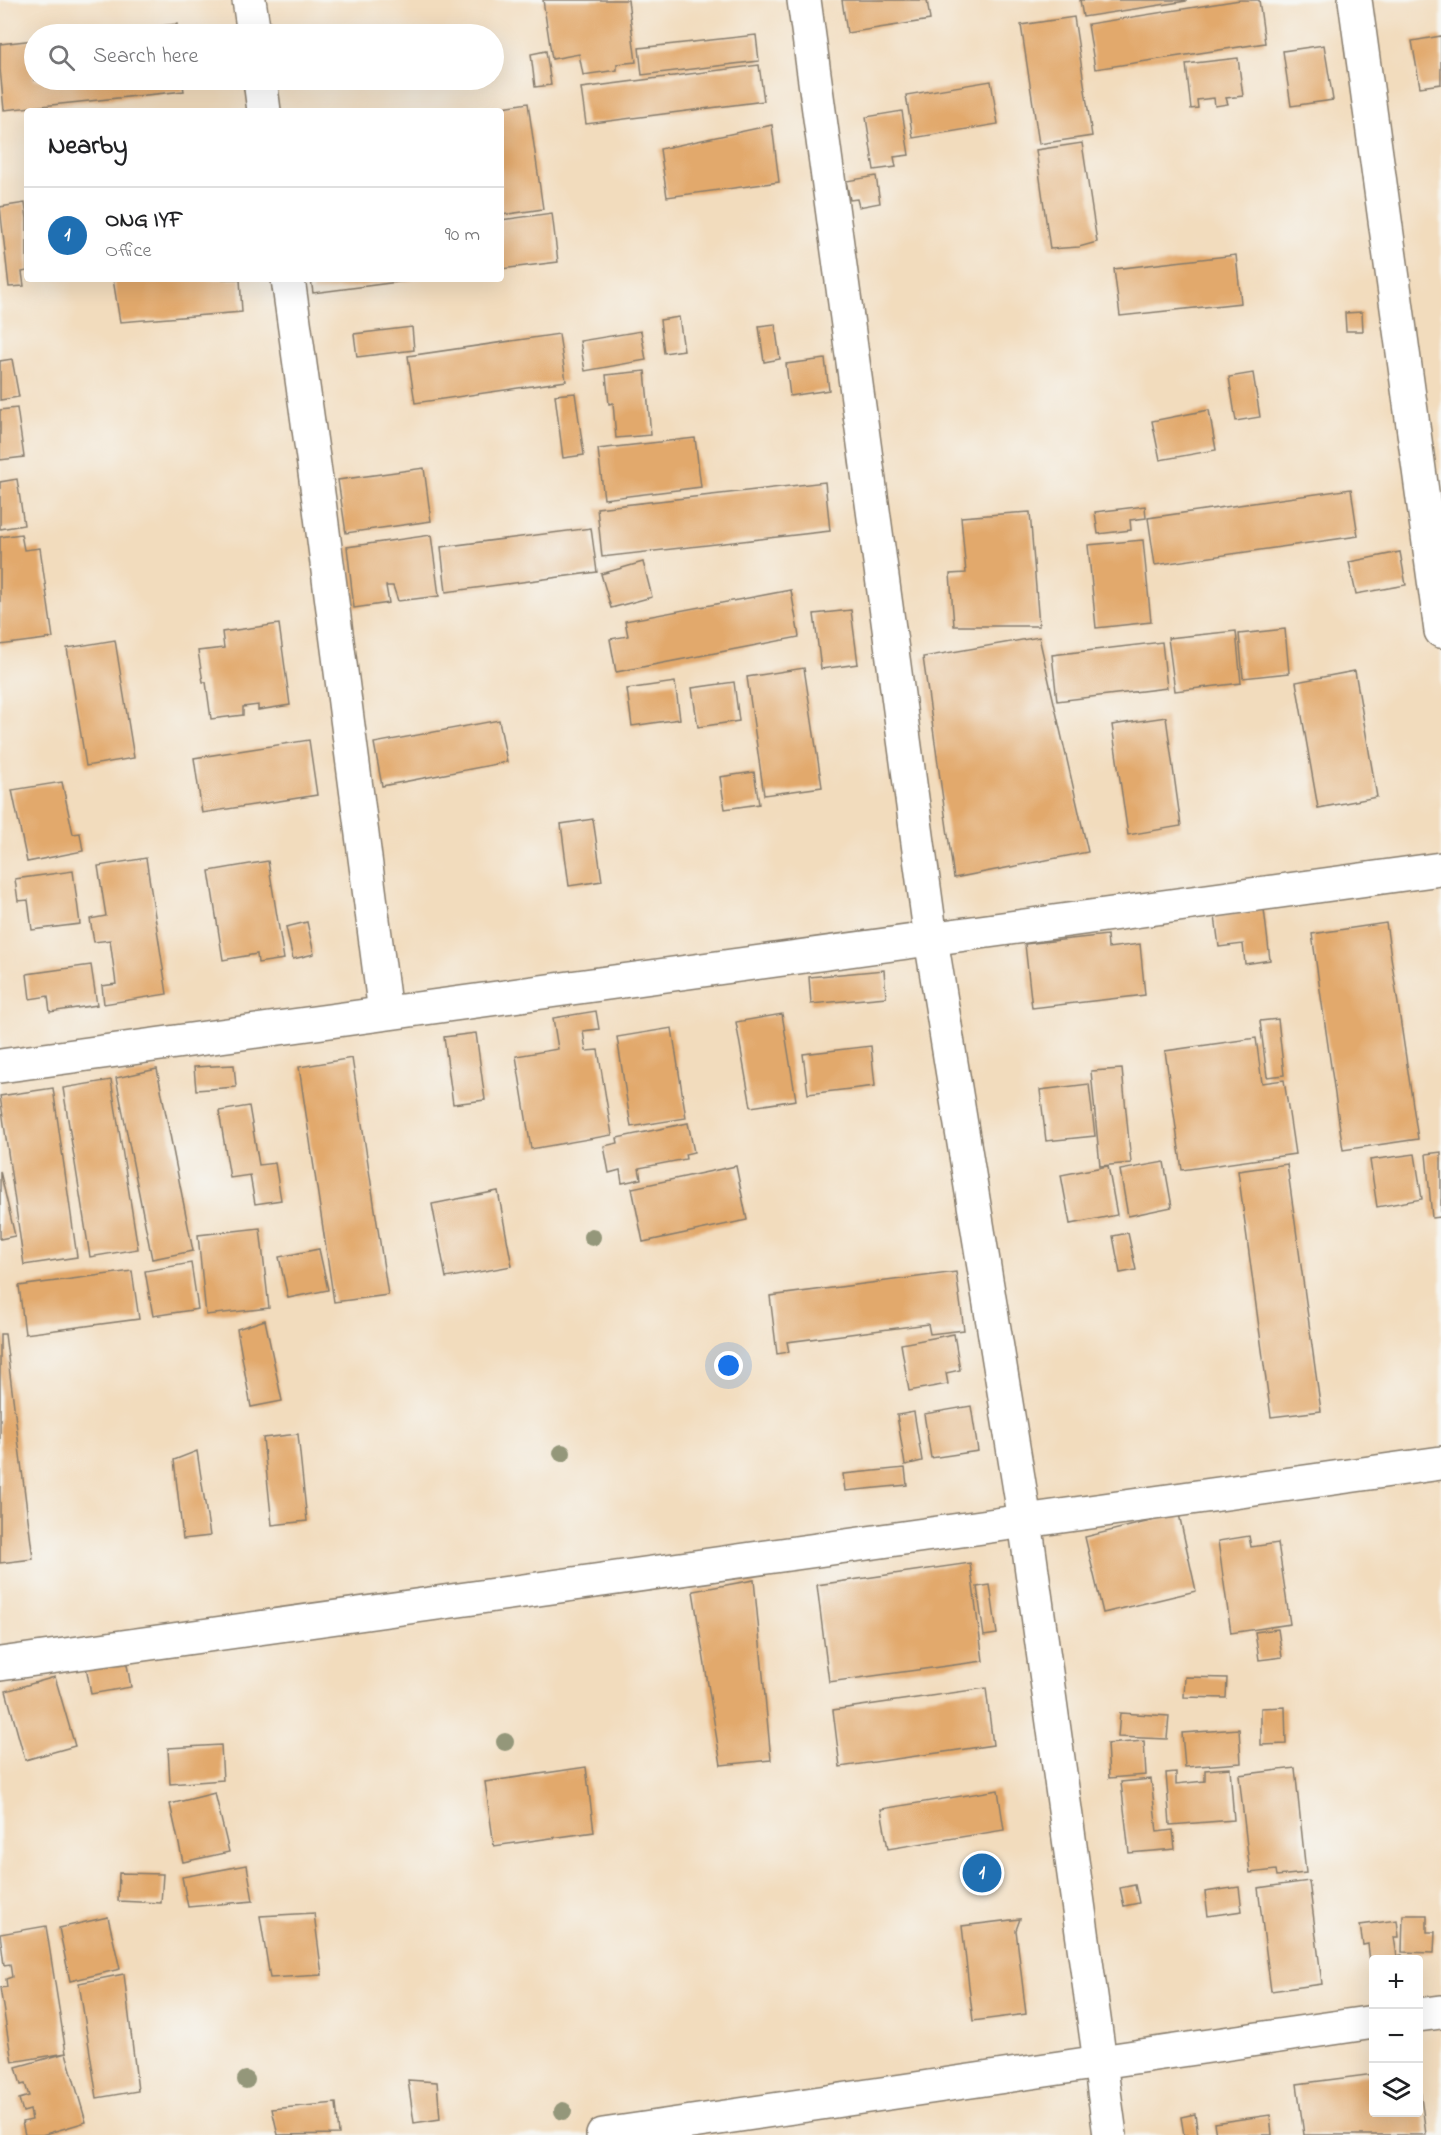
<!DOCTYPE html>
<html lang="en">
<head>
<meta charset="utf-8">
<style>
	:root { --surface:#fff; --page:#f2f2f2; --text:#202124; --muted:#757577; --line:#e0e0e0; --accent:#1f6fb2 }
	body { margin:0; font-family:"Indie Flower",sans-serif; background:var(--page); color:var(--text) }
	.controls { position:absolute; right:18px; bottom:18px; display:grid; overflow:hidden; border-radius:6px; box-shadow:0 6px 24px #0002 }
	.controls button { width:54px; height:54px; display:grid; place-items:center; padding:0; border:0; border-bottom:2px solid var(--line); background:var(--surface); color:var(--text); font:30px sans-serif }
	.you { position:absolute; left:729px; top:1366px; width:21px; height:21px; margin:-15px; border:4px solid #fff; border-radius:50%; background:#1a73e8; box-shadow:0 0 0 9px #1a73e833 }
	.badge { display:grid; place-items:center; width:39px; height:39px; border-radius:50%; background:var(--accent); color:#fff; font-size:20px; font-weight:700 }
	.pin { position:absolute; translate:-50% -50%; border:3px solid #fff; box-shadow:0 2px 6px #0006 }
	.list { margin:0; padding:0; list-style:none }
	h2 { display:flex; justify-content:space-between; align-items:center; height:78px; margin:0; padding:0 24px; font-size:26px }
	h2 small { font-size:20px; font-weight:400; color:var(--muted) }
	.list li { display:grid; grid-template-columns:39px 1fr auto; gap:18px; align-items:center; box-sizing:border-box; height:96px; padding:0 24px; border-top:2px solid var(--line) }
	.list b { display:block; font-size:22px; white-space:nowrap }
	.list p { margin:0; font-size:20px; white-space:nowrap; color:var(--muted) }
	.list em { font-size:20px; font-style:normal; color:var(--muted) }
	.icon { flex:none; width:33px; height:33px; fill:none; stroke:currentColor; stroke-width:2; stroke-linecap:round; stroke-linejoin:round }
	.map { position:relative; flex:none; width:1441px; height:2135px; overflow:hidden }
	.search { position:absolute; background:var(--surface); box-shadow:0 6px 24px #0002; left:24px; top:24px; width:480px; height:66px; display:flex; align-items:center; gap:15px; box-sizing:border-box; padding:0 21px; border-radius:33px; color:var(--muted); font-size:22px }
	.panel { position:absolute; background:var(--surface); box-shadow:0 6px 24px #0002; left:24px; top:108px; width:480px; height:174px; border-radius:6px }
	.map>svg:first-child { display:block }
	.building { fill:#e2a96c }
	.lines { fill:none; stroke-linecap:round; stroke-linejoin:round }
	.street-casing { stroke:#877c6c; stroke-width:36 }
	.street { stroke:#fff; stroke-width:33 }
	.tree { fill:#94977a }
</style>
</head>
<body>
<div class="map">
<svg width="1441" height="2135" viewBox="0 0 1441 2135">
	<rect width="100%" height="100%" fill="#f6f6f2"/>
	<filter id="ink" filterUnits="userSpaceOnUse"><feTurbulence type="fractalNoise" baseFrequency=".0167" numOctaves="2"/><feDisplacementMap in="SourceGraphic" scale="12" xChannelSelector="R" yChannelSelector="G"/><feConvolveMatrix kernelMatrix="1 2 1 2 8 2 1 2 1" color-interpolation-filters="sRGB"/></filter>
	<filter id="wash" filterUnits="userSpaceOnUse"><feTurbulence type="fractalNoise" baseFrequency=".008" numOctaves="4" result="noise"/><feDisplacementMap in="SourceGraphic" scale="24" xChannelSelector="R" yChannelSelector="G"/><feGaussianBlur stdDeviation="1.35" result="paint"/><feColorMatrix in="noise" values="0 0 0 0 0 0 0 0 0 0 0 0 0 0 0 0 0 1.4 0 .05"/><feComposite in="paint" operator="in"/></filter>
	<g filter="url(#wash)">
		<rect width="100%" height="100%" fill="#f2dcbd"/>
		<g id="blocks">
			<!-- building -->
			<g class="building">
				<polygon points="543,0 628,0 636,62 617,64 617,70 583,75 579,54 552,59"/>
				<polygon points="842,0 927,0 930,20 847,33"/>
				<polygon points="1080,0 1186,0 1186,1 1083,17"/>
				<polygon points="1240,0 1259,0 1265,43 1095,69 1088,24"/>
				<polygon points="1074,17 1092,136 1039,144 1021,25"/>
				<polygon points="177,24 178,34 98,34 98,33"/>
				<polygon points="756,35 759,61 642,75 639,48"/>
				<polygon points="1441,36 1441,84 1420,87 1412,41"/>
				<polygon points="34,40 34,80 182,80 184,91 4,110 0,69 0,44"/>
				<polygon points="1324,45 1333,100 1291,106 1283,51"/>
				<polygon points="546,51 551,85 535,87 531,54"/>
				<polygon points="1238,58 1243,96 1226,98 1228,104 1215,106 1214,98 1197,100 1198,108 1191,109 1186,64"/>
				<polygon points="759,65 764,101 586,124 581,88"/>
				<polygon points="991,81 998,124 913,138 906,95"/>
				<polygon points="528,103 543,209 501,215 501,111 484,110"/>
				<polygon points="902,111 909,155 894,157 896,167 874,170 866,117"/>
				<polygon points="772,125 779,182 667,197 660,149"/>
				<polygon points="1082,143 1097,242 1079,247 1050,249 1036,150"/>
				<polygon points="876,176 880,203 859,207 857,199 850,200 846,181"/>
				<polygon points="25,203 27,219 27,271 22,272 24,286 9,287 0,207"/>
				<polygon points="552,213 558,262 501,269 501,220"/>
				<polygon points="1236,255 1241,303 1120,316 1114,269"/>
				<polygon points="113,279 240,279 242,312 120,322"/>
				<polygon points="311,279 413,279 413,280 313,293"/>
				<polygon points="1362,312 1363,331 1346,331 1345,313"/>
				<polygon points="679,317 684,350 664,353 660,320"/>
				<polygon points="775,324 780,359 764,362 759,326"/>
				<polygon points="412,327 414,350 357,357 354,334"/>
				<polygon points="641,331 646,360 585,371 580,341"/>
				<polygon points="559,334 566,381 415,403 408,356"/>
				<polygon points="12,359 19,397 0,400 0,361"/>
				<polygon points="825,359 829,390 790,396 786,364"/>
				<polygon points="645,371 651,435 616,438 613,403 609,404 606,375"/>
				<polygon points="1253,373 1260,417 1236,421 1229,377"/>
				<polygon points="575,393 584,455 563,458 555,395"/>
				<polygon points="17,408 24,457 0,460 0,410"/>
				<polygon points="1209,410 1216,450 1160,460 1152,421"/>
				<polygon points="695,438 701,487 604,499 598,449"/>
				<polygon points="424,468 431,521 346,533 338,480"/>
				<polygon points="17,479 24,525 0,529 0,482"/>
				<polygon points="825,482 830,531 602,557 597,508"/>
				<polygon points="1351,489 1358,536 1155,565 1148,518"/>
				<polygon points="1145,506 1146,518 1130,520 1131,530 1098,534 1095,512"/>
				<polygon points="1030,512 1039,626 954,626 950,574 966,573 961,517"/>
				<polygon points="591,528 597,572 446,592 441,547"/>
				<polygon points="21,534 24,550 40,548 53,638 0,645 0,537"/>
				<polygon points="431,535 439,596 398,601 393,586 386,586 389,603 354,608 347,547"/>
				<polygon points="1143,540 1151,622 1096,628 1088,545"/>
				<polygon points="1400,552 1406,585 1356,594 1349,562"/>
				<polygon points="643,562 652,597 611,608 601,574"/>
				<polygon points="791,590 799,637 616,672 610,639 628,636 625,621"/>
				<polygon points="851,610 858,664 821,669 814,614"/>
				<polygon points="279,624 290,705 258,710 258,705 243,707 243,715 211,719 206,682 203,682 198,651 224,648 222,632"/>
				<polygon points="1285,629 1289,673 1243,678 1239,634"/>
				<polygon points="1236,631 1241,683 1175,691 1168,638"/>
				<polygon points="1039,637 1088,852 954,878 923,657"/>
				<polygon points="115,640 134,758 86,766 67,648"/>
				<polygon points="1162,642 1167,688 1057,701 1052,655"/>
				<polygon points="804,668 822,787 764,795 747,677"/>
				<polygon points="1355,671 1377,797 1318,808 1296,682"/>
				<polygon points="675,682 680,719 632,726 627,689"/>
				<polygon points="734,682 739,721 698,727 692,688"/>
				<polygon points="1166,717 1181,826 1128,835 1112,725"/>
				<polygon points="499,720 507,762 382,786 374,743"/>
				<polygon points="309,740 317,795 202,813 194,758"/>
				<polygon points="754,772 759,804 725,809 720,777"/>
				<polygon points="62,782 73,834 80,833 83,851 27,862 12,790"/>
				<polygon points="593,819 602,881 569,886 561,824"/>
				<polygon points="146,858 167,994 104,1004 102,986 116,984 110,940 94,942 90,919 106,916 98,866"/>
				<polygon points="268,861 284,959 258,963 257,954 223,960 209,871"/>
				<polygon points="73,871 80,924 32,930 28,900 18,901 15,879"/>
				<polygon points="1264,909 1270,960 1245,964 1243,944 1219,947 1215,916"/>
				<polygon points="307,922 314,954 293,959 286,927"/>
				<polygon points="1386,923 1418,1139 1343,1150 1312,934"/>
				<polygon points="1107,935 1108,948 1140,944 1145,995 1032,1008 1025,944"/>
				<polygon points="91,965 97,1005 50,1012 48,996 30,999 27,974"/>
				<polygon points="884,970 886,997 811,1004 809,977"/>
				<polygon points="596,1011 599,1029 583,1031 586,1051 598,1050 612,1135 531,1149 516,1056 558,1049 553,1018"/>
				<polygon points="782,1014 796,1100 751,1107 736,1022"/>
				<polygon points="1278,1019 1284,1075 1267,1077 1260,1021"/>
				<polygon points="672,1028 686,1118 631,1127 617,1037"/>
				<polygon points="476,1033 485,1100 453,1104 444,1037"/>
				<polygon points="1256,1038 1262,1083 1284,1080 1295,1154 1182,1170 1165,1051"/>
				<polygon points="871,1046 875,1086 808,1094 803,1054"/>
				<polygon points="352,1058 388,1295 334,1302 299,1067"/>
				<polygon points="234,1065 236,1087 196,1090 194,1067"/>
				<polygon points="157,1069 193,1251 152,1259 116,1078"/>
				<polygon points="1122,1069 1131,1163 1100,1166 1091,1071"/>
				<polygon points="111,1080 138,1249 90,1257 63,1088"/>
				<polygon points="1089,1084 1095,1136 1046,1141 1040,1090"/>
				<polygon points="53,1088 77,1257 24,1265 0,1096"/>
				<polygon points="249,1106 259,1165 275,1163 281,1200 255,1204 250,1175 230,1178 219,1111"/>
				<polygon points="688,1123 694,1152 685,1154 686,1159 639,1168 641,1179 622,1183 620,1170 609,1173 604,1146 618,1143 617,1138"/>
				<polygon points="1441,1152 1441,1217 1432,1218 1426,1154"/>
				<polygon points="1415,1154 1422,1199 1377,1207 1370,1160"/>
				<polygon points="1164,1162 1172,1207 1128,1216 1120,1170"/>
				<polygon points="1287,1164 1321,1411 1271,1417 1238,1171"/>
				<polygon points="736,1166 747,1220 643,1242 632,1188"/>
				<polygon points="1108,1166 1117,1215 1070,1224 1061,1175"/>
				<polygon points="0,1171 15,1236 0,1239"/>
				<polygon points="498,1191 512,1266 446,1278 432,1204"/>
				<polygon points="260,1228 269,1308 206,1315 198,1235"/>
				<polygon points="1128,1233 1136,1270 1120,1273 1113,1236"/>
				<polygon points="319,1249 328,1290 288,1298 279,1257"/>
				<polygon points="191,1263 198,1309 153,1316 145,1271"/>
				<polygon points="132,1271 139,1319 25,1334 19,1286"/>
				<polygon points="956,1272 964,1330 930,1334 928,1324 787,1342 789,1352 777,1354 770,1296"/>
				<polygon points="265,1320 282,1401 251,1407 237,1329"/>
				<polygon points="0,1334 5,1334 33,1559 0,1563"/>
				<polygon points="954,1334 960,1370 946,1373 948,1384 909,1391 901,1344"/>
				<polygon points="971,1406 978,1451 931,1458 924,1414"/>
				<polygon points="914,1412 922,1461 905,1465 897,1415"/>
				<polygon points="298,1434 307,1521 272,1525 263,1438"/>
				<polygon points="197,1451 210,1536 183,1539 174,1460"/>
				<polygon points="905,1468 907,1485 845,1491 843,1474"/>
				<polygon points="1179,1514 1196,1591 1103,1613 1085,1537"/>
				<polygon points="1249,1536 1251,1547 1278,1543 1290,1624 1231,1633 1218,1541"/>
				<polygon points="970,1563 983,1661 829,1682 817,1585"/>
				<polygon points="754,1580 771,1760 721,1765 693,1591"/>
				<polygon points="990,1585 997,1634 984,1636 977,1587"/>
				<polygon points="1278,1629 1282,1657 1259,1660 1255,1632"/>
				<polygon points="126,1659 131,1687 91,1694 86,1666"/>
				<polygon points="55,1677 75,1746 25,1760 6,1691"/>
				<polygon points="1185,1677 1227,1678 1226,1698 1184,1697"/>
				<polygon points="986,1688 993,1745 840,1767 833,1710"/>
				<polygon points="1285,1707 1286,1744 1261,1745 1261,1708"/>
				<polygon points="1120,1713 1169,1716 1167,1739 1118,1737"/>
				<polygon points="1239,1729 1241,1763 1185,1767 1182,1733"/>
				<polygon points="1144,1741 1146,1775 1109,1778 1107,1744"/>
				<polygon points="221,1745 223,1780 170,1784 168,1748"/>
				<polygon points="586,1767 594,1832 494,1846 485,1782"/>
				<polygon points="1230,1768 1234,1820 1170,1825 1166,1773 1176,1772 1176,1784 1205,1781 1205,1770"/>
				<polygon points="1295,1768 1306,1873 1277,1876 1276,1870 1250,1873 1239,1775"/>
				<polygon points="1151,1779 1157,1832 1173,1830 1175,1849 1129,1853 1121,1782"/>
				<polygon points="998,1790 1004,1830 888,1849 881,1809"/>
				<polygon points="215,1793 229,1852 183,1862 170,1804"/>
				<polygon points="247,1865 253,1901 188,1907 182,1877"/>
				<polygon points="119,1873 163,1874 161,1903 118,1901"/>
				<polygon points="1309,1881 1322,1984 1271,1991 1258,1888"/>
				<polygon points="1135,1885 1139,1903 1124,1906 1120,1888"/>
				<polygon points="1239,1887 1242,1911 1208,1916 1205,1892"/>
				<polygon points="314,1913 322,1975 270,1978 260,1916"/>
				<polygon points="1403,1915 1427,1915 1427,1932 1435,1932 1434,1953 1402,1952"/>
				<polygon points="108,1917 120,1969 70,1981 59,1928"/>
				<polygon points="1020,1919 1016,1930 1026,2014 973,2021 962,1926"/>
				<polygon points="1397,1920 1399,1937 1394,1937 1397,1956 1402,1955 1403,1960 1374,1960 1372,1979 1368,1944 1363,1945 1360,1925"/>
				<polygon points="46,1926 66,2053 86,2122 42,2135 25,2135 22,2122 32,2120 30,2110 23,2112 19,2099 29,2096 25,2084 21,2085 16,2067 66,2053 12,2062 0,1988 7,1987 6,1979 12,1977 10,1964 4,1965 0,1934"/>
				<polygon points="124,1974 138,2091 97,2098 79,1983"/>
				<polygon points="1374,2074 1374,2112 1418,2112 1420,2088 1426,2135 1304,2135 1297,2084"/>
				<polygon points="408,2080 437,2082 440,2119 414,2123"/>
				<polygon points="336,2103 339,2134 278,2135 272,2109"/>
				<polygon points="1195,2114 1198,2135 1184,2135 1181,2117"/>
				<polygon points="1270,2115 1272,2135 1216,2135 1214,2123"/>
			</g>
		</g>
	</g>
	<g filter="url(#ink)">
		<use href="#blocks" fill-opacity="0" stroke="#877c6c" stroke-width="1.5"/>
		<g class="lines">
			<!-- street casing -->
			<g class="street-casing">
				<g id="street">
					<polyline points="249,0 254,34"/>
					<polyline points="1355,0 1441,631"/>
					<polyline points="260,80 264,111"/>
					<polyline points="288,279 319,501 385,1013"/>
					<polyline points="0,1066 1441,869"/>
					<polyline points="0,1664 1441,1463"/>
					<polyline points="1418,2015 1441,2012"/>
					<polyline points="603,2135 1100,2062 1025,1521 931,939 804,0"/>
					<polyline points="1110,2135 1100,2062 1374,2022"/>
				</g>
			</g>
			<!-- street -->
			<use href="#street" class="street"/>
		</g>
		<!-- trees -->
		<g class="tree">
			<circle cx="592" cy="1237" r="9"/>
			<circle cx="562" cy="1453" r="9"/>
			<circle cx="505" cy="1742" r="9"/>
			<circle cx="246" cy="2080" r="9"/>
			<circle cx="563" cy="2111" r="9"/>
		</g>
	</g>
</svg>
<div class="controls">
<button>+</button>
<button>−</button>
<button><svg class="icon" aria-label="layers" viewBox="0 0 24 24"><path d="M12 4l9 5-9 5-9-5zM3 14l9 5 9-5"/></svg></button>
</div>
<div class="you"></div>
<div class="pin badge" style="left:982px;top:1873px">1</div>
<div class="search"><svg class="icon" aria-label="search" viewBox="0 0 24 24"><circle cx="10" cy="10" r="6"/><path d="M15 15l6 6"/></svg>Search here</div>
<section class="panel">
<h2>Nearby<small></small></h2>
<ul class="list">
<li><span class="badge">1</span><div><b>ONG IYF</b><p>Office</p></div><em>90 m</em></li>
</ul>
</section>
</div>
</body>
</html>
